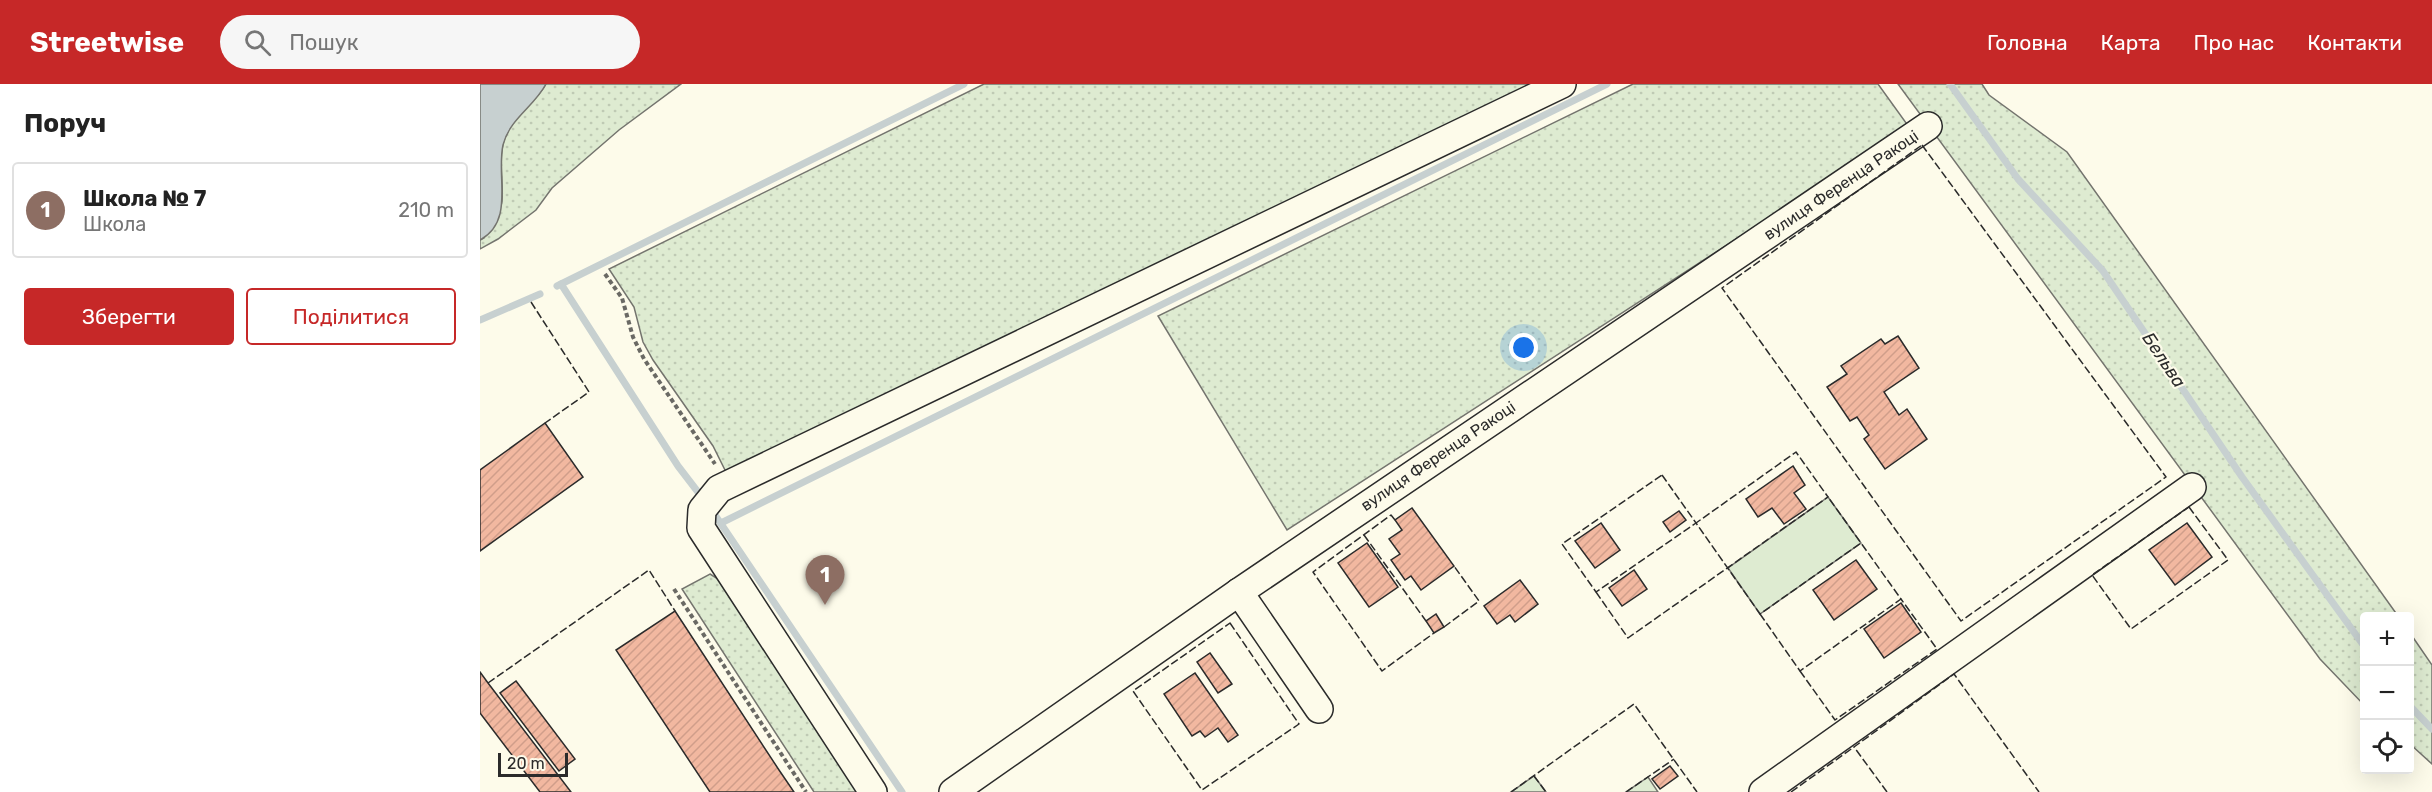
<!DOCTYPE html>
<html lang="uk">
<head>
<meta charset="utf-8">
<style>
	:root { --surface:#fff; --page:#f6f6f6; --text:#222; --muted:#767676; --line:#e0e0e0; --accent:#c62828 }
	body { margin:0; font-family:Rubik,sans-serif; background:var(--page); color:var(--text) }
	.controls { position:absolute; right:18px; bottom:18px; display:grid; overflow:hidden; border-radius:6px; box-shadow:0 6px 24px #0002 }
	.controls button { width:54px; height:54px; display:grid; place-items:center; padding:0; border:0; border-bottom:2px solid var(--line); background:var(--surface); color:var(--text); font:30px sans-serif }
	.scale { position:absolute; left:18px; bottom:15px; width:70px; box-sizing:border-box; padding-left:6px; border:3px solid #2b2b2b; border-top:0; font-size:16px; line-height:21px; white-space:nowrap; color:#2b2b2b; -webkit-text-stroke:4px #fdfbea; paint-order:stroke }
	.you { position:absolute; left:1044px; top:264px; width:21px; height:21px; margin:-15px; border:4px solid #fff; border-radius:50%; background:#1a73e8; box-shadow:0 0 0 9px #1a73e833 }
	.badge { display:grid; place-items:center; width:39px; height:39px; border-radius:50%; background:var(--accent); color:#fff; font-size:20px; font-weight:700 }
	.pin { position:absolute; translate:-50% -50px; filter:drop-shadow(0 2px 3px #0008) }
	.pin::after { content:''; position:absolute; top:32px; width:21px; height:18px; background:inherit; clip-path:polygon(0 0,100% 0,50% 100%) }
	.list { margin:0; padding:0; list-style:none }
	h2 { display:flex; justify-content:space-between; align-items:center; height:78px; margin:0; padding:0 24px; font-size:26px }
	h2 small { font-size:20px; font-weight:400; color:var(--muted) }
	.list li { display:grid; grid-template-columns:39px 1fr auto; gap:18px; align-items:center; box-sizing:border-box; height:96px; margin:0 12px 12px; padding:0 12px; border:2px solid var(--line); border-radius:6px }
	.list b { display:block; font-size:22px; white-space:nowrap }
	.list p { margin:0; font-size:20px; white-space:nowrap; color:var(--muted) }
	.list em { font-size:20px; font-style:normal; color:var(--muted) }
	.actions { display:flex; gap:12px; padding:18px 24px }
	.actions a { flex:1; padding:14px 0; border:2px solid var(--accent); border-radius:6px; text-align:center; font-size:21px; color:var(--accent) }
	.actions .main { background:var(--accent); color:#fff }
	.icon { flex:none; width:33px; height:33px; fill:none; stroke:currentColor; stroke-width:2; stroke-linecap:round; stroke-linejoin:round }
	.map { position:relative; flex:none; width:1952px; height:708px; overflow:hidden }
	header { display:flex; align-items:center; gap:36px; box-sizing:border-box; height:84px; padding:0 30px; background:var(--accent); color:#fff }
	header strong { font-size:28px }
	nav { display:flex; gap:33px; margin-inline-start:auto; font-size:21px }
	.search { width:420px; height:54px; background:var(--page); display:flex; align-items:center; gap:15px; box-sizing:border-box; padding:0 21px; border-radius:33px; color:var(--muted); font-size:22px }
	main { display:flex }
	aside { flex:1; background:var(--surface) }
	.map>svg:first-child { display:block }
	.grass { fill:url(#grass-dots); stroke:#74746e; stroke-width:1.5 }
	.garden { fill:#deebd1; stroke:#74746e; stroke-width:1.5 }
	.water { fill:#c7d0d0; stroke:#74746e; stroke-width:1.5 }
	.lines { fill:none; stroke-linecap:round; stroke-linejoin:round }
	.stream { stroke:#c7d0d0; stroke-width:7 }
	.building { fill:url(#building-hatch); stroke:#2b2b2b; stroke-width:1.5 }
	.minor-casing { stroke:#2b2b2b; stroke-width:30 }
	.path { stroke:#6a6964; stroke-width:4; stroke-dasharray:4.5 3; stroke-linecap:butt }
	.minor { stroke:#fdfbea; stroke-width:27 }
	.fence { stroke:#2b2b2b; stroke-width:1.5; stroke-dasharray:8 3; stroke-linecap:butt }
	.labels { text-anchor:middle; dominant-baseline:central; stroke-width:4.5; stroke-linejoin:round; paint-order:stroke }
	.street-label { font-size:16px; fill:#2b2b2b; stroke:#fdfbea }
	.water-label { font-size:18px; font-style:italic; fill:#2b2b2b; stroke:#fdfbea }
</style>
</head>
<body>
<header>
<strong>Streetwise</strong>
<div class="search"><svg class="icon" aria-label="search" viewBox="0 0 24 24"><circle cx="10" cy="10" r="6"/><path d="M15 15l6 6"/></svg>Пошук</div>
<nav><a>Головна</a><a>Карта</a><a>Про нас</a><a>Контакти</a></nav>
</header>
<main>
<aside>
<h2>Поруч<small></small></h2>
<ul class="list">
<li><span class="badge" style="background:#8d6e63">1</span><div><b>Школа № 7</b><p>Школа</p></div><em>210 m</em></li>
</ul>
<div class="actions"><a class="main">Зберегти</a><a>Поділитися</a></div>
</aside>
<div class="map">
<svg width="1952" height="708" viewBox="0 0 1952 708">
	<defs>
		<pattern id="grass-dots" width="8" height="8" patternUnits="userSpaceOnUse" patternTransform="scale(1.5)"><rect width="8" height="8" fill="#deebd1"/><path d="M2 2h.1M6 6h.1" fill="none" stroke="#bfcab4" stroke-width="1.8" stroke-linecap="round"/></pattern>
		<pattern id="building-hatch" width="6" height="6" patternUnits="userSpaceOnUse" patternTransform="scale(1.5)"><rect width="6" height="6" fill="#f2b8a0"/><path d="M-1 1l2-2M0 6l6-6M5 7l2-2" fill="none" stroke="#d09e8a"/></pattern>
	</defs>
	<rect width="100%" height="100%" fill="#fdfbea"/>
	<!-- grass -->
	<g class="grass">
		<path d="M66,0H201L139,46L72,104L56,126L18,155L0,165V156L4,154C9,144 21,129 22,117C24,93 16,69 28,47C37,28 56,19 66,0Z"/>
		<polygon points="504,0 1060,0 246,388 233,362 173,276 163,258 154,223 129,185"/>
		<polygon points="1153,0 1398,0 1429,43 807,446 678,232"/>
		<polygon points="1418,0 1502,0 1509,11 1587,68 1918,532 1884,532 1884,621 1840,575"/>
		<polygon points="230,490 238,495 378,708 334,708 202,505"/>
		<polygon points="1930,549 1952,581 1952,680 1930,660"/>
	</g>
	<!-- garden -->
	<g class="garden">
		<polygon points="1348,413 1381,459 1280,530 1248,484"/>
		<polygon points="1054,692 1066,708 1031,708"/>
		<polygon points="1168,693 1178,708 1146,708"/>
	</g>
	<!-- water -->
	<path class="water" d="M0,0H66C54,23 30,34 23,61C16,93 35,137 0,156Z"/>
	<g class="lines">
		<!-- stream -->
		<g class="stream">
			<polyline points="1470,0 1538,95 1623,187 1762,393 1884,562"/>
			<polyline points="81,200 198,382 221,412"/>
			<polyline points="77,202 484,0"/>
			<polyline points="0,236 60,210"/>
			<polyline points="233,428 422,708"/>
			<polyline points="241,439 1127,0"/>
			<polyline points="1930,622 1952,645"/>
		</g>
	</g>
	<!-- building -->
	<g class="building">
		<polygon points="1418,252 1439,284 1404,308 1419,331 1427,325 1447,355 1405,385 1384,355 1389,351 1377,333 1370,337 1347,303 1367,290 1361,282 1401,255 1405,260"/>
		<polygon points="65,339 103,393 0,467 0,386"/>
		<polygon points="1313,382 1325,401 1314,409 1326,425 1304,440 1292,424 1278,433 1266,415"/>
		<polygon points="932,424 974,482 941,506 931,492 925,496 911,476 920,470 909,455 922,446 915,436"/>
		<polygon points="1199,427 1206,436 1190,448 1183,438"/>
		<polygon points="1121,439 1140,466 1115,484 1095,457"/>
		<polygon points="1707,439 1732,473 1695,501 1669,466"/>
		<polygon points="887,459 918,503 889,523 858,479"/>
		<polygon points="1376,476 1397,505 1354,536 1333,506"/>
		<polygon points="1154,486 1167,505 1142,522 1129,504"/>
		<polygon points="1040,496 1058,520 1035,538 1030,531 1017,540 1004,522"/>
		<polygon points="1421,519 1441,548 1404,574 1384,545"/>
		<polygon points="195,527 299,686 314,708 230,708 136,566"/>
		<polygon points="956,530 964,543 954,549 946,537"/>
		<polygon points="730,569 752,600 738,609 717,578"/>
		<polygon points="0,588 8,599 91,708 60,708 0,629"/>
		<polygon points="715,589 758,651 748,658 738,644 725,653 720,647 712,652 684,610"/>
		<polygon points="36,597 95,675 79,687 20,609"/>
		<polygon points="1190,682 1198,692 1180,705 1172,695"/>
	</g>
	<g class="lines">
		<!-- minor casing -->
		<g class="minor-casing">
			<g id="minor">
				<polyline points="759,508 839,625"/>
				<polyline points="393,708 221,444 222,426 239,405 1082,0"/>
				<polyline points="473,708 759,508 1448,42"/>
				<polyline points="1283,708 1712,403"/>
			</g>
		</g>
		<!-- path -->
		<g class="path">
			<polyline points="125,190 142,214 153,253 164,275 235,380"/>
			<polyline points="194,505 326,708"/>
		</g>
		<!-- minor -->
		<use href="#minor" class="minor"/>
		<!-- fence -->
		<g class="fence">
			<polygon points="1442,61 1686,393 1481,537 1242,204"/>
			<polyline points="51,218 109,308 65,339"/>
			<polygon points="1182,391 1216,439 1116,508 1082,460"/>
			<polygon points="1709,423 1748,476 1651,545 1612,491"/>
			<polyline points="915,436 911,431 833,488 902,587 954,549"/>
			<polyline points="884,451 946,537"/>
			<polyline points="1116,508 1148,554 1348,413 1316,368 1216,439 1280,530 1381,459 1348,413"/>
			<polyline points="1280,530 1320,587 1421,515 1381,459"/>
			<polygon points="750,539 819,640 722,706 653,607"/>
			<polyline points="964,543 999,517 974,482"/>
			<polyline points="1320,587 1355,636 1457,565 1421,515"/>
			<polyline points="8,599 169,486 195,527"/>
			<polyline points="1054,692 1066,708"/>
			<polyline points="1031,708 1154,620 1217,708"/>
			<polyline points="1146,708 1194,675"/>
			<polyline points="1311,708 1374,663"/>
			<polyline points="1407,708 1374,663 1474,590 1559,708"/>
		</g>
	</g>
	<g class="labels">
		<!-- street labels -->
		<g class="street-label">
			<text transform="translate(1361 101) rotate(-34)">вулиця Ференца Ракоці</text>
			<text transform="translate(958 372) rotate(-34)">вулиця Ференца Ракоці</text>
		</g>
		<!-- water labels -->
		<g class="water-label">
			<text transform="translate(1684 276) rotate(56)">Бельва</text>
		</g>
	</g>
</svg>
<div class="controls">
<button>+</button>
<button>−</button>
<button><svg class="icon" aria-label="locate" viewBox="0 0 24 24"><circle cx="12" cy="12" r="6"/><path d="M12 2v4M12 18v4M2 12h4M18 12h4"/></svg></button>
</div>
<div class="scale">20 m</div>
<div class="you"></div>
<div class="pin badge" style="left:345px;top:521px;background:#8d6e63">1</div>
</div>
</main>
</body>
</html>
